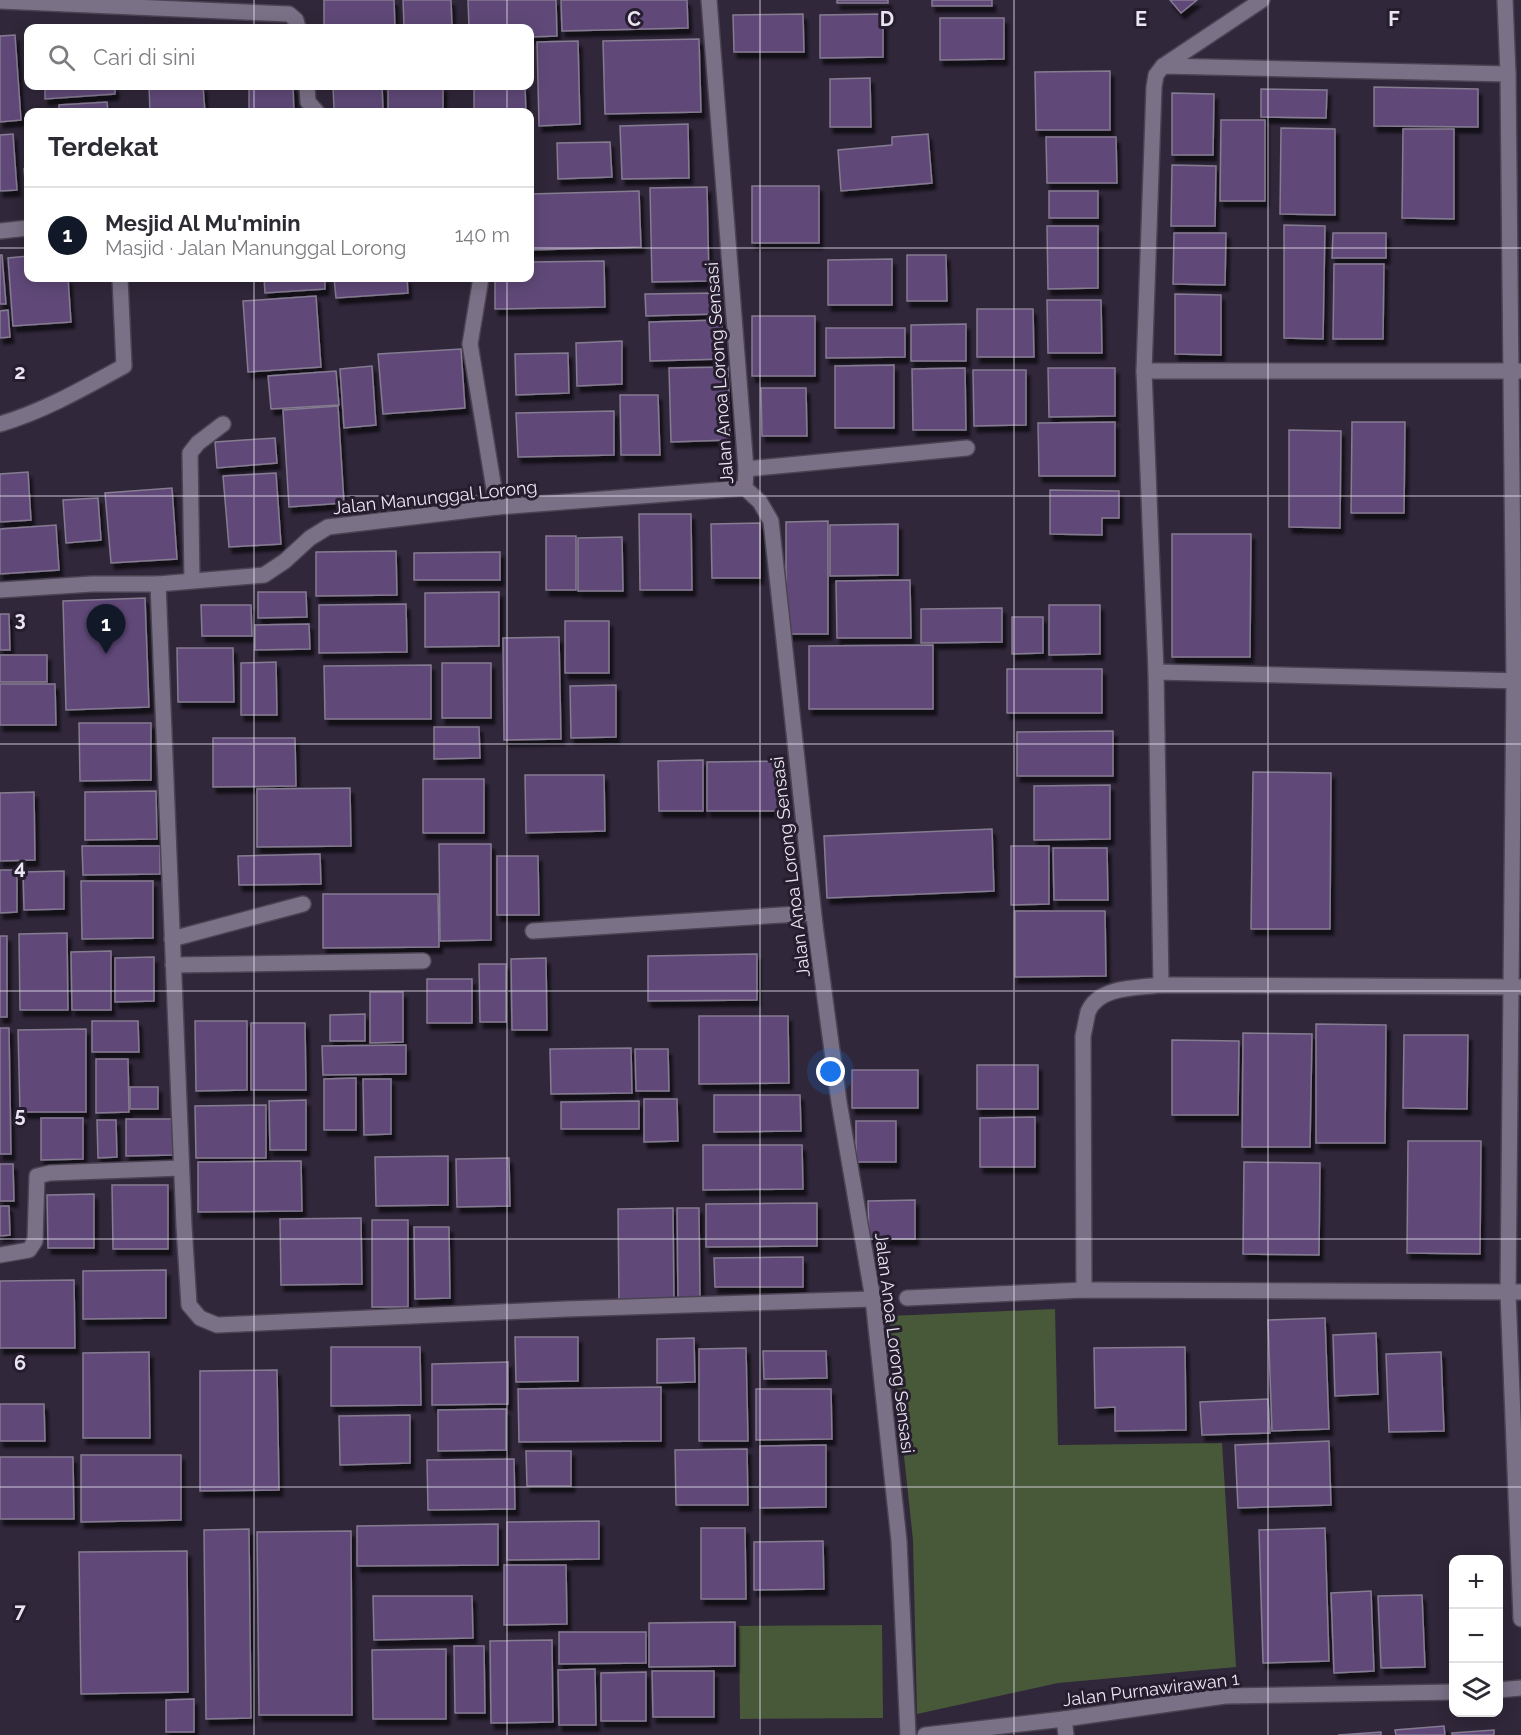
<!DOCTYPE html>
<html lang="id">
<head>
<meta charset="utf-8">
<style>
	:root { --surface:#fff; --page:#f2f2f3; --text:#2b2b33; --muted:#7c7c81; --line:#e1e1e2; --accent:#111827 }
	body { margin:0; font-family:Raleway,sans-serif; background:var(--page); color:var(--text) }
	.controls { position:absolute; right:18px; bottom:18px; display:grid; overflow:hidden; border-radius:12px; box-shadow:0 3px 15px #0003 }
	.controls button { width:54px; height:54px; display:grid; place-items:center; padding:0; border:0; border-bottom:2px solid var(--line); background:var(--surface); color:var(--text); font:30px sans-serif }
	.you { position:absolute; left:831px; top:1072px; width:21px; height:21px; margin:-15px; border:4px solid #fff; border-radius:50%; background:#1a73e8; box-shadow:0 0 0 9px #1a73e833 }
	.badge { display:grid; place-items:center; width:39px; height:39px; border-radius:50%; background:var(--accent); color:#fff; font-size:20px; font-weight:700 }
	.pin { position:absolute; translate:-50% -50px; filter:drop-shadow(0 2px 3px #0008) }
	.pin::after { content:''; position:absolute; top:32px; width:21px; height:18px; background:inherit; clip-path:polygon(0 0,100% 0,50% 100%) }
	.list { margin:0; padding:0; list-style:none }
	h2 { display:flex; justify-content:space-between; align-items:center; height:78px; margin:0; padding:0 24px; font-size:26px }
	h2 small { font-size:20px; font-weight:400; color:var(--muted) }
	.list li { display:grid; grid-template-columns:39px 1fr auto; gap:18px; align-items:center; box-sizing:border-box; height:96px; padding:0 24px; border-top:2px solid var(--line) }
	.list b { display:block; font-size:22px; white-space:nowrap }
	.list p { margin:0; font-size:20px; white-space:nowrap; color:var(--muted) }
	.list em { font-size:20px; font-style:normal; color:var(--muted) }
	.icon { flex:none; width:33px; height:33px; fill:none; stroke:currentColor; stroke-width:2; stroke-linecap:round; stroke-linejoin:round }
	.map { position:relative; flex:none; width:1521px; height:1735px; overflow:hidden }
	.search { position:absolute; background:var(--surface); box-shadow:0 3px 15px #0003; left:24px; top:24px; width:510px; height:66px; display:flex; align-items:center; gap:15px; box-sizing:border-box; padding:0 21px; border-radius:12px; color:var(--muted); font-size:22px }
	.panel { position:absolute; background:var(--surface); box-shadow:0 3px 15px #0003; left:24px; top:108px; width:510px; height:174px; border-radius:12px }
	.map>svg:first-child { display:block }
	.green { fill:#485939 }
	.building { fill:#604a79; stroke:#857b91; stroke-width:1.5; filter:url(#shadow) }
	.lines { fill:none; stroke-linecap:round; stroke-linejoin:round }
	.minor-casing { stroke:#4a4352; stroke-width:18 }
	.minor { stroke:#7b7187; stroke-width:15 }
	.grid { fill:none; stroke:#eae5f2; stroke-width:1.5; stroke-opacity:0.55 }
	.labels { text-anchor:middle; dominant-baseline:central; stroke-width:6; stroke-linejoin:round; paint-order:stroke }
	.street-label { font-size:18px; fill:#eae5f2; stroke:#261e2f }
	.grid-label { font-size:20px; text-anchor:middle; font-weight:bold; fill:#eae5f2; stroke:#261e2f; stroke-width:6; stroke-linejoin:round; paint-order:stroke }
</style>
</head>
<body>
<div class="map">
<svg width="1521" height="1735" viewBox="0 0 1521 1735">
	<defs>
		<filter id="shadow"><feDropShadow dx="3.5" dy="6" stdDeviation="1.5" flood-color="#0009"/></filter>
	</defs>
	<rect width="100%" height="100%" fill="#30273a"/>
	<!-- green -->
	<g class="green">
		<polygon points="1055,1309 1058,1445 1222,1443 1236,1667 1058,1683 917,1714 913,1540 889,1316"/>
		<polygon points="882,1625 883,1718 740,1719 739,1626"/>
	</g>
	<!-- building -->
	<g class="building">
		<polygon points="324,0 394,0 395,28 324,28"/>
		<polygon points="403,0 451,0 452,25 404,26"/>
		<polygon points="468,0 556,0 557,36 530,37 530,28 469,28"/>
		<polygon points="561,0 687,0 688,28 562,31"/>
		<rect x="837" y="0" width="51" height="3"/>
		<rect x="932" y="0" width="60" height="6"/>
		<polygon points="1170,0 1197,0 1181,13"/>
		<polygon points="803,14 804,52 734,52 733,15"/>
		<polygon points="883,14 883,57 820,58 820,15"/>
		<polygon points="940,18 1004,18 1004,59 940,60"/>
		<polygon points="15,35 21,120 0,122 0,36"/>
		<polygon points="699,39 701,112 605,114 603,41"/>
		<polygon points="578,41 580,124 539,126 537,42"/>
		<polygon points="1110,71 1110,130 1036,130 1035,72"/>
		<polygon points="870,78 871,127 830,127 830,79"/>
		<polygon points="45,86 115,86 115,94 45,99"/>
		<polygon points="149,86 203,86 205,112 150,112"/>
		<polygon points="249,86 293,86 294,112 249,112"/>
		<polygon points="333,86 382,86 383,109 334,109"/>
		<rect x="388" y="86" width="55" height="24"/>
		<polygon points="474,86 525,86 526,112 474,112"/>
		<polygon points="1374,87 1478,89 1478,127 1374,126"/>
		<polygon points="1261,89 1327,90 1326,118 1261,117"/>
		<polygon points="1172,93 1214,94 1213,155 1172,155"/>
		<polygon points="107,102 108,112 59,112 59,105"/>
		<polygon points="1221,120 1265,120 1265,201 1220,201"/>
		<polygon points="688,124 689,178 622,179 620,126"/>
		<polygon points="1281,128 1335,129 1335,215 1280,214"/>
		<polygon points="1403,129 1454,129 1454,219 1402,218"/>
		<polygon points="13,134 17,190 0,191 0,135"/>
		<polygon points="928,134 932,183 841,191 838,150 892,145 892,137"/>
		<polygon points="1046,137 1116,137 1117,183 1047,183"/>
		<polygon points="610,142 612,177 558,179 557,143"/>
		<polygon points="1172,165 1216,166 1215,226 1171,226"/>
		<polygon points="24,169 28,169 28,190 26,191"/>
		<rect x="752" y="186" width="67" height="57"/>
		<polygon points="707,187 709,281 652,282 650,188"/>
		<polygon points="639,191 641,247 530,250 530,194"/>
		<rect x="1049" y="191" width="49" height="27"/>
		<polygon points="1284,225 1325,226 1323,339 1284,338"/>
		<polygon points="1047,226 1098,226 1098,288 1048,289"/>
		<polygon points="1174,233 1226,233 1225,285 1173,284"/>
		<polygon points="1333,233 1386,233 1386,258 1332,258"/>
		<polygon points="0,255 2,255 6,304 0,304"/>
		<polygon points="907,255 946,255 947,301 907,301"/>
		<polygon points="28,256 28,278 68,278 71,322 13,326 8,258"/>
		<polygon points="892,259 892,305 828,305 828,260"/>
		<polygon points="604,261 605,307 495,309 495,278 530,278 530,262"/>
		<polygon points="1334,264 1384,264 1383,339 1333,339"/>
		<polygon points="264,278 325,278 325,289 265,293"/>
		<polygon points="334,278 407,278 408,293 336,298"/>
		<polygon points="716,293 717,314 646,316 645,294"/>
		<polygon points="1175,294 1221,295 1221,355 1175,354"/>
		<polygon points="316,296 321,367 248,372 243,301"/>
		<polygon points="1047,300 1101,300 1102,353 1048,353"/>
		<polygon points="977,309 1033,309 1034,357 977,357"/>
		<polygon points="8,310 10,337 0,338 0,311"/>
		<rect x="752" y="316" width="63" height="60"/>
		<polygon points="722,320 723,359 650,361 649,322"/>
		<polygon points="966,324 966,361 911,361 911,325"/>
		<polygon points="826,328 905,328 905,357 826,358"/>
		<polygon points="622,341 622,384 577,386 576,343"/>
		<polygon points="461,349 465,408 383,414 378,354"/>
		<polygon points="568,353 569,393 516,395 515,354"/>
		<polygon points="894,365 894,428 835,428 835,366"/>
		<polygon points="372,366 376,425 344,428 340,369"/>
		<polygon points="728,367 730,440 671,442 669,368"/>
		<polygon points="965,368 966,430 913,430 912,369"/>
		<polygon points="1048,368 1115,368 1115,416 1049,417"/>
		<polygon points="973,370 1026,370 1026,425 974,426"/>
		<polygon points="336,371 339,405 271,409 268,376"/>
		<polygon points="761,388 806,388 807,436 762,436"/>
		<polygon points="620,395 658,395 660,455 621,455"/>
		<polygon points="338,406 344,503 289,507 283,410"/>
		<polygon points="614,411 614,455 518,457 516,413"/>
		<polygon points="1115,422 1115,476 1039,476 1038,423"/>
		<polygon points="1352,422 1405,422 1404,513 1351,513"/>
		<polygon points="1289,430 1341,431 1340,528 1289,527"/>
		<polygon points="275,438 277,463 217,468 215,442"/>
		<polygon points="28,472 31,520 0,522 0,474"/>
		<polygon points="276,473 281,544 229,547 223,476"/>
		<polygon points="172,488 177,559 111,563 105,493"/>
		<polygon points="1050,490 1119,491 1119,518 1102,518 1102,535 1050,534"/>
		<polygon points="98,498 101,540 66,543 63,500"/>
		<polygon points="639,514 691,514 692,590 640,590"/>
		<polygon points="828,521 828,634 786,634 786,522"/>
		<polygon points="760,523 760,578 712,578 711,524"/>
		<polygon points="898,524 898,575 830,576 830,525"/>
		<polygon points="56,525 59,570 0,574 0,529"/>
		<polygon points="1172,534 1251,534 1250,657 1172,657"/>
		<rect x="546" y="536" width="30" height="54"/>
		<polygon points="622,537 623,591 578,591 578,538"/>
		<polygon points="396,551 397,595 316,596 316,552"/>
		<polygon points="500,552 500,580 414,580 414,553"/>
		<polygon points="910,580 911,638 837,638 836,581"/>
		<polygon points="258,592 306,592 307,617 258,618"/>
		<polygon points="499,592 499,646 425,647 425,593"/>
		<polygon points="145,598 149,707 66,710 63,601"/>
		<polygon points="406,604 407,652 319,653 319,605"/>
		<polygon points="201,605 251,605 252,636 202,636"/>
		<polygon points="1049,605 1100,605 1100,654 1049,655"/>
		<polygon points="1002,608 1002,642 921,643 921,609"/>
		<polygon points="0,614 9,614 10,650 0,650"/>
		<polygon points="1012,617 1043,617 1043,653 1012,654"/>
		<rect x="565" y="621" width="44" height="52"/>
		<polygon points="309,624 310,649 255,650 255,625"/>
		<polygon points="559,637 561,739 504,740 503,638"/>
		<polygon points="933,645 933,709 809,709 809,646"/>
		<polygon points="177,648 233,648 234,702 178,702"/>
		<rect x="0" y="655" width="47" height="27"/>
		<polygon points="276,662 277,715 241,715 241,663"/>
		<rect x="442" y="663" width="49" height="55"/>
		<polygon points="431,665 431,719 325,719 324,666"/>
		<rect x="1007" y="669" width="95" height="44"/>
		<polygon points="0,684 55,684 56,725 0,725"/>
		<polygon points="616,685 616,737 571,738 570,686"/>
		<polygon points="79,723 151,723 151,780 80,781"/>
		<polygon points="434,727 479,727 480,758 434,759"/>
		<polygon points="1113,731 1113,776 1017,776 1017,732"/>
		<polygon points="213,738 295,738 296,786 213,787"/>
		<polygon points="703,760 703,811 659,811 658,761"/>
		<polygon points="781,761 782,811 707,811 707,762"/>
		<polygon points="1253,772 1331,773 1330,929 1251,929"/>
		<polygon points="525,775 604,775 605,831 526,833"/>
		<rect x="423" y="779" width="61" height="54"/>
		<polygon points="1110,785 1110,839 1034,840 1034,786"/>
		<polygon points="350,788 351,846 257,847 257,789"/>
		<polygon points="156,791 157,839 85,840 85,792"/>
		<polygon points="34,792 35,860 0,861 0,793"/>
		<polygon points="992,829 994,891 827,898 824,836"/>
		<polygon points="439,844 491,844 491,940 440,941"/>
		<polygon points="82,846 160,846 160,874 83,875"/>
		<polygon points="1011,846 1049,846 1049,904 1011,905"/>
		<polygon points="1053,848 1107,848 1108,900 1054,900"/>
		<polygon points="320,854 321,884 239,885 238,856"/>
		<polygon points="497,856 538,856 539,915 497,915"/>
		<polygon points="0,870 17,870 17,912 0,913"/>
		<polygon points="64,871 64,909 24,910 23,872"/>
		<polygon points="81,881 153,881 153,938 82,939"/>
		<polygon points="323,894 438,894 439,947 323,948"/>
		<polygon points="1015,911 1105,911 1106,976 1015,977"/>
		<polygon points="67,933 68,1010 20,1010 19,934"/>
		<rect x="0" y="936" width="7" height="81"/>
		<polygon points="111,951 111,1010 72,1010 71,952"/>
		<polygon points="757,954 757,1000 648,1001 648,956"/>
		<polygon points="154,957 154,1001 115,1002 115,958"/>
		<polygon points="546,958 547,1030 512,1030 511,959"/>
		<polygon points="479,964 506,964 506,1022 480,1022"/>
		<rect x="427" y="979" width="45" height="44"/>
		<polygon points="370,992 403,992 403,1042 370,1043"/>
		<polygon points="365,1014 365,1041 330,1041 330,1015"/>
		<polygon points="699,1016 788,1016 789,1083 699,1084"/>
		<polygon points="92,1021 138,1021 139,1052 92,1052"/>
		<polygon points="195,1021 247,1021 247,1090 196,1091"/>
		<polygon points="251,1023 305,1023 306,1090 251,1090"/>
		<polygon points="1316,1024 1386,1025 1385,1143 1316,1143"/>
		<polygon points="0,1028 9,1028 11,1154 0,1154"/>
		<polygon points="86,1029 86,1112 20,1112 18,1030"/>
		<polygon points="1243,1033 1312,1034 1310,1147 1242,1147"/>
		<polygon points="1404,1035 1468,1035 1467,1109 1403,1108"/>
		<polygon points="1172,1040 1239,1041 1238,1115 1172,1115"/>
		<polygon points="406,1045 406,1074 323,1075 322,1046"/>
		<polygon points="631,1048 632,1093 551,1094 550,1049"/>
		<polygon points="635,1049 668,1049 669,1091 636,1091"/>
		<polygon points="96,1059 128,1059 129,1112 96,1113"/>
		<rect x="977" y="1065" width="61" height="44"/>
		<rect x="852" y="1070" width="66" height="38"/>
		<polygon points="356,1078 356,1130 324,1130 324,1079"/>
		<polygon points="363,1079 391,1079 391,1134 364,1135"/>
		<rect x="130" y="1087" width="28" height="22"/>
		<polygon points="714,1095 800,1095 801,1131 714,1132"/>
		<polygon points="644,1099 677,1099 678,1141 644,1142"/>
		<polygon points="306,1100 306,1150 270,1150 269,1101"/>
		<polygon points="639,1101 639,1129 561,1129 561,1102"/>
		<polygon points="266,1105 266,1158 196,1158 195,1106"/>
		<polygon points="1035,1117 1035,1167 980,1167 980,1118"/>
		<polygon points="41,1118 83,1118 83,1159 41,1160"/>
		<polygon points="126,1119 173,1119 174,1155 126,1156"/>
		<polygon points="97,1120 116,1120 117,1157 98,1158"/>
		<rect x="856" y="1121" width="40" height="41"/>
		<polygon points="1408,1141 1481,1141 1480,1254 1407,1253"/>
		<polygon points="703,1145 802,1145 803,1189 703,1190"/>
		<polygon points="448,1156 448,1205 376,1206 375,1157"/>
		<polygon points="509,1158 510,1206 457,1207 456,1159"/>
		<polygon points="301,1161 302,1211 198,1212 198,1162"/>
		<polygon points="1244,1162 1320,1163 1319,1255 1243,1254"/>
		<polygon points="0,1164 13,1164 14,1201 0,1201"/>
		<polygon points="112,1185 168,1185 168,1249 113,1249"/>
		<polygon points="94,1194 94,1248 48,1248 47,1195"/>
		<polygon points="915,1200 915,1239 869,1239 868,1201"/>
		<polygon points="817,1203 817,1246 706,1247 706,1204"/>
		<polygon points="0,1206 9,1206 10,1235 0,1236"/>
		<polygon points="673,1208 674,1302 619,1303 618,1209"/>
		<polygon points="677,1208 699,1208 700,1299 678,1300"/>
		<polygon points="361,1218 362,1284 281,1285 280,1219"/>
		<rect x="372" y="1220" width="36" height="87"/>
		<polygon points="414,1227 449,1227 450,1298 415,1299"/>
		<polygon points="803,1257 803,1287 715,1287 714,1258"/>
		<polygon points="166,1270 166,1318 83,1319 83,1271"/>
		<polygon points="74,1280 75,1348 0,1348 0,1281"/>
		<polygon points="1325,1318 1329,1429 1272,1431 1268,1320"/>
		<polygon points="1376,1333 1378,1394 1335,1396 1333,1335"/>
		<polygon points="515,1337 578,1337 578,1381 516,1382"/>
		<polygon points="694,1338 695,1382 657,1383 657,1339"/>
		<polygon points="331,1347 420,1347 421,1405 331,1406"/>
		<polygon points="1185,1347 1186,1430 1115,1431 1115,1407 1095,1408 1094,1348"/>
		<polygon points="746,1348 748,1441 699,1441 699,1349"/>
		<polygon points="763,1351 826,1351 827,1378 764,1379"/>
		<polygon points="149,1352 150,1438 83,1438 83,1353"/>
		<polygon points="1441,1352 1444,1431 1389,1432 1386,1354"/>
		<polygon points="508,1362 508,1404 432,1405 432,1364"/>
		<polygon points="277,1370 279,1490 200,1491 200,1371"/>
		<polygon points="661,1387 661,1441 519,1442 518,1389"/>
		<polygon points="756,1389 831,1389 832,1439 756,1440"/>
		<polygon points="1268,1399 1270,1433 1202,1435 1200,1402"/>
		<polygon points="0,1404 44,1404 45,1441 0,1441"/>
		<polygon points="506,1409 506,1450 438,1451 438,1410"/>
		<polygon points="410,1415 410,1463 340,1465 339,1416"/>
		<polygon points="1329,1441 1331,1505 1238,1508 1235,1445"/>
		<polygon points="826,1445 826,1507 760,1508 760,1446"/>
		<polygon points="747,1449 748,1505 676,1505 675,1450"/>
		<polygon points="526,1451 571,1451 571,1486 527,1486"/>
		<polygon points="81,1455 181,1455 181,1520 81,1522"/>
		<polygon points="0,1457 73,1457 74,1519 0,1519"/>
		<polygon points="514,1459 515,1509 428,1510 427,1460"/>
		<polygon points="599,1521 599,1559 507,1560 507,1522"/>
		<polygon points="498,1524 498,1565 357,1566 357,1526"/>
		<polygon points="701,1528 745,1528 746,1599 701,1599"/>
		<polygon points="1325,1528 1329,1661 1263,1663 1259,1530"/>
		<polygon points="249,1529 251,1718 206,1719 204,1530"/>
		<polygon points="351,1531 352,1715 259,1715 257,1532"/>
		<polygon points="823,1541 824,1589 754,1590 754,1542"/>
		<polygon points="187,1551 188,1692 81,1694 79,1552"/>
		<polygon points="504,1565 566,1565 567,1624 504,1625"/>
		<polygon points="1371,1591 1374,1671 1334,1673 1331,1593"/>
		<polygon points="1422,1595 1425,1667 1381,1668 1378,1596"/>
		<polygon points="373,1596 472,1596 473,1638 374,1640"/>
		<polygon points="735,1622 735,1666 649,1667 649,1623"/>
		<polygon points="559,1632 646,1632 646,1663 559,1664"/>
		<polygon points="552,1640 553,1722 491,1723 490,1641"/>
		<polygon points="454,1646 484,1646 485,1713 455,1713"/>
		<polygon points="446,1649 446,1719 373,1719 372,1650"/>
		<polygon points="595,1669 596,1725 559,1725 558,1670"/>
		<polygon points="652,1671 714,1671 714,1717 653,1717"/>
		<polygon points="646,1672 646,1721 601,1721 601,1673"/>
		<polygon points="194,1699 194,1732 166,1732 166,1700"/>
		<polygon points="1444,1726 1445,1735 1396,1735 1395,1730"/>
		<polygon points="1494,1730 1494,1735 1452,1735 1452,1733"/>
		<polygon points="1381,1732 1381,1735 1338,1735"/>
	</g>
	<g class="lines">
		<!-- minor casing -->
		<g class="minor-casing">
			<g id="minor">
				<polyline points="709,0 746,469 745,488 760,502 771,521 815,925 839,1102 873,1299 899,1541 908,1735"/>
				<polyline points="0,1 289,14 296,20 298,28"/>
				<polyline points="1163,66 1262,0"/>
				<polyline points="1508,74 1514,682 1508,1293 1521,1619"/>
				<polyline points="307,86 308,102 317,112"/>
				<polyline points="0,231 28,228"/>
				<polyline points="481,278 470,344 497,507"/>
				<polyline points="1144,371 1519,371"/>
				<path d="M0,424C44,411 84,388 124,366L120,278"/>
				<polyline points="746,469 967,448"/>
				<polyline points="192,580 190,453 198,443 223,424"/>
				<polyline points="158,584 184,1226 189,1305 200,1318 217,1325 566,1309 873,1299"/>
				<polyline points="0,590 92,584 158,584 264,575 285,561 310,538 328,527 497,507 745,488"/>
				<polyline points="1156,672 1521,681"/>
				<polyline points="533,931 813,913"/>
				<polyline points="172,939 303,904"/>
				<polyline points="173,965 423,961"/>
				<polyline points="1161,985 1156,672 1144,371 1154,87 1156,75 1163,66 1508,74 1505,0"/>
				<polyline points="0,1255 29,1250 35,1241 37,1176 50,1173 181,1168"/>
				<path d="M1084,1290L1083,1036C1085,1028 1086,1020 1088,1012C1098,986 1138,988 1161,985L1521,987"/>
				<polyline points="907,1298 1084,1290 1521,1292"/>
				<polyline points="1498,1690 1521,1688"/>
				<polyline points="1064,1719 1066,1735"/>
				<polyline points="925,1735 1064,1719 1225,1696 1454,1692"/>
			</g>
		</g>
		<!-- minor -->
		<use href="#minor" class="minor"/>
	</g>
	<!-- grid -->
	<path class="grid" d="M254,0V28M507,0V28M760,0V1735M1014,0V1735M1268,0V1735M254,86V112M507,86V112M0,248H28M530,248H1521M254,278V1735M507,278V1735M0,496H1521M0,744H1521M0,991H1521M0,1239H1521M0,1487H1521"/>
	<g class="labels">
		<!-- street labels -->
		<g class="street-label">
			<text transform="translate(719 373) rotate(-94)">Jalan Anoa Lorong Sensasi</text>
			<text transform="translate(435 497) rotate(-6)">Jalan Manunggal Lorong</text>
			<text transform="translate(790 867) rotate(-97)">Jalan Anoa Lorong Sensasi</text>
			<text transform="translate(895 1343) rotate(83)">Jalan Anoa Lorong Sensasi</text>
			<text transform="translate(1151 1689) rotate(-7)">Jalan Purnawirawan 1</text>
		</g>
	</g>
	<g class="grid-label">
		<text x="634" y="26">C</text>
		<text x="887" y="26">D</text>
		<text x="1141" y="26">E</text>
		<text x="1394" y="26">F</text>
		<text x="20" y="379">2</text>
		<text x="20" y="626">3</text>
		<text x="20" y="874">4</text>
		<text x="20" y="1122">5</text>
		<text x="20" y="1370">6</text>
		<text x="20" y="1618">7</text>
	</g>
</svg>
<div class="controls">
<button>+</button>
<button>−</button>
<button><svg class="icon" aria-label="layers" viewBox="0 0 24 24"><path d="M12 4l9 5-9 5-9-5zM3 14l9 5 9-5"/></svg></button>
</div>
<div class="you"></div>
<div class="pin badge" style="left:106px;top:654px">1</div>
<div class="search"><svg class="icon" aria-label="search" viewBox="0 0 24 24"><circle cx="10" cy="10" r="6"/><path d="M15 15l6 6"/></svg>Cari di sini</div>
<section class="panel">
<h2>Terdekat<small></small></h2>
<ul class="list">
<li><span class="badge">1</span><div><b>Mesjid Al Mu'minin</b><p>Masjid · Jalan Manunggal Lorong</p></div><em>140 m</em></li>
</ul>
</section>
</div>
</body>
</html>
